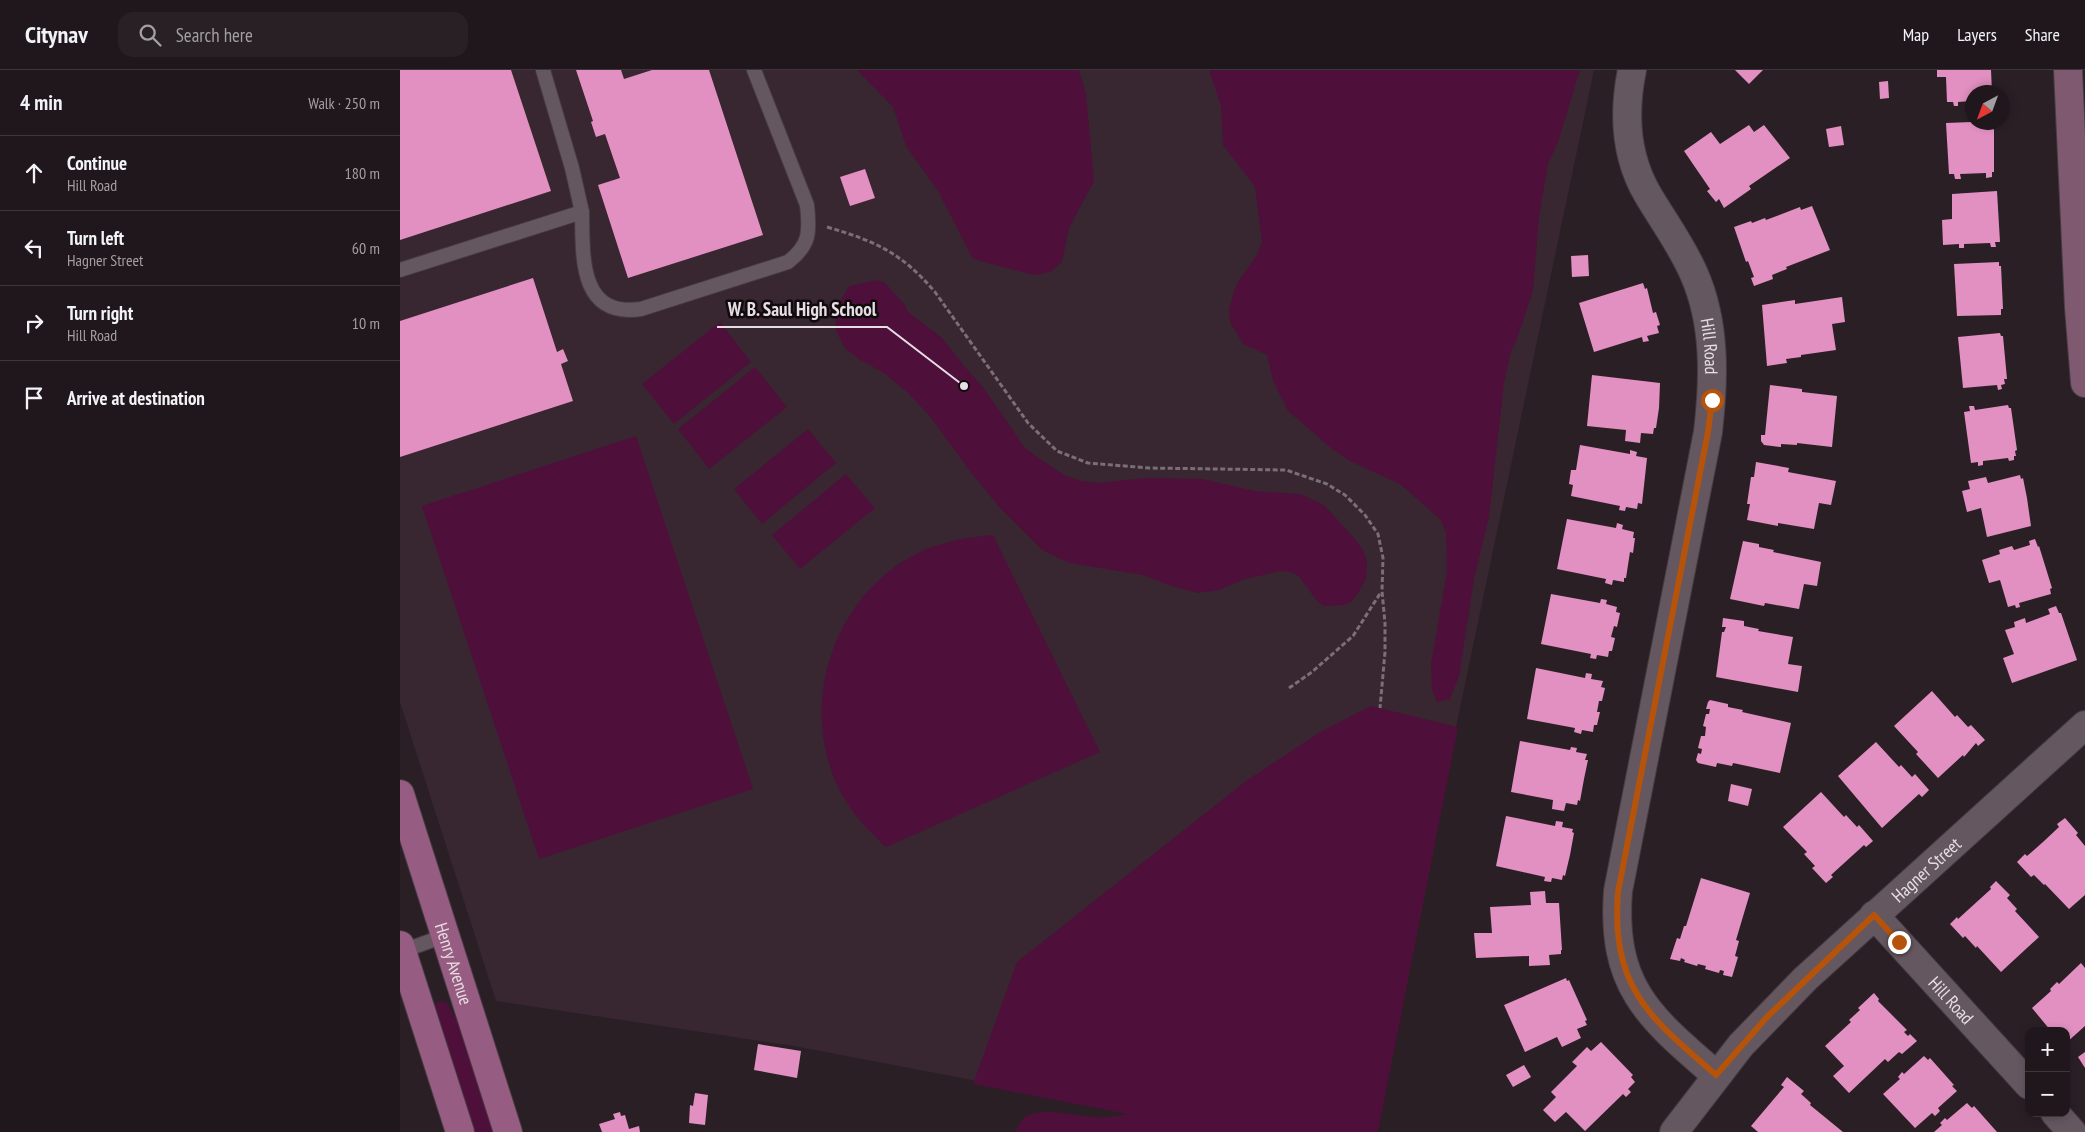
<!DOCTYPE html>
<html lang="en">
<head>
<meta charset="utf-8">
<style>
	:root { --surface:#20171c; --page:#282025; --text:#f1f3f6; --muted:#a29fa3; --line:#3d363b }
	body { margin:0; font-family:"PT Sans Narrow",sans-serif; background:var(--page); color:var(--text) }
	.controls { position:absolute; right:15px; bottom:15px; display:grid; overflow:hidden; border-radius:10px; box-shadow:0 2px 8px #0003 }
	.controls button { width:45px; height:45px; display:grid; place-items:center; padding:0; border:0; border-bottom:1px solid var(--line); background:var(--surface); color:var(--text); font:25px sans-serif }
	.compass { position:absolute; left:1565px; top:15px; width:45px; height:45px; border-radius:50%; background:var(--surface); box-shadow:0 2px 8px #0003; rotate:221deg }
	.stop { position:absolute; width:15px; height:15px; margin:-11px; border:4px solid #b45309; border-radius:50%; background:#fff }
	.stop.end { background:#b45309; border-color:#fff; box-shadow:0 1px 5px #0008 }
	.list { margin:0; padding:0; list-style:none }
	h2 { display:flex; justify-content:space-between; align-items:center; height:65px; margin:0; padding:0 20px; font-size:21px }
	h2 small { font-size:16px; font-weight:400; color:var(--muted) }
	.list li { display:grid; grid-template-columns:32px 1fr auto; gap:15px; align-items:center; box-sizing:border-box; height:75px; padding:0 20px; border-top:1px solid var(--line) }
	.list b { display:block; font-size:19px; white-space:nowrap }
	.list p { margin:0; font-size:16px; white-space:nowrap; color:var(--muted) }
	.list em { font-size:16px; font-style:normal; color:var(--muted) }
	.icon { flex:none; width:28px; height:28px; fill:none; stroke:currentColor; stroke-width:2; stroke-linecap:round; stroke-linejoin:round }
	.map { position:relative; flex:none; width:1685px; height:1062px; overflow:hidden }
	header { display:flex; align-items:center; gap:30px; box-sizing:border-box; height:70px; padding:0 25px; background:var(--surface); border-bottom:1px solid var(--line) }
	header strong { font-size:24px }
	nav { display:flex; gap:28px; margin-inline-start:auto; font-size:18px }
	.search { width:350px; height:45px; background:var(--page); display:flex; align-items:center; gap:12px; box-sizing:border-box; padding:0 18px; border-radius:15px; color:var(--muted); font-size:19px }
	main { display:flex }
	aside { flex:1; background:var(--surface) }
	.map>svg:first-child { display:block }
	.built { fill:#382630 }
	.green { fill:#4e103a }
	.building { fill:#e290c1 }
	.lines { fill:none; stroke-linecap:round; stroke-linejoin:round }
	.lane-casing { stroke:#463b42; stroke-width:16 }
	.street-casing { stroke:#463b42; stroke-width:30 }
	.secondary-casing { stroke:#463b42; stroke-width:30 }
	.primary-casing { stroke:#463b42; stroke-width:30 }
	.path { stroke:#796f75; stroke-width:3; stroke-dasharray:5 2.5; stroke-linecap:butt }
	.lane { stroke:#65575f; stroke-width:14 }
	.street { stroke:#65575f; stroke-width:28 }
	.secondary { stroke:#7e5970; stroke-width:28 }
	.primary { stroke:#975c81; stroke-width:28 }
	.route { stroke:#b45309; stroke-width:6 }
	.labels { text-anchor:middle; dominant-baseline:central; stroke-width:5; stroke-linejoin:round; paint-order:stroke }
	.street-label { font-size:18px; fill:#e6dee3; stroke:#100a0d }
	.leader { fill:none; stroke:#e6dee3; stroke-width:2 }
	.callout-dot { fill:#e6dee3; stroke:#100a0d; stroke-width:2 }
	.callout-label { font-size:19px; text-anchor:middle; font-weight:bold; fill:#e6dee3; stroke:#100a0d; stroke-width:5; stroke-linejoin:round; paint-order:stroke }
</style>
</head>
<body>
<header>
<strong>Citynav</strong>
<div class="search"><svg class="icon" aria-label="search" viewBox="0 0 24 24"><circle cx="10" cy="10" r="6"/><path d="M15 15l6 6"/></svg>Search here</div>
<nav><a>Map</a><a>Layers</a><a>Share</a></nav>
</header>
<main>
<aside>
<h2>4 min<small>Walk · 250 m</small></h2>
<ul class="list">
<li><svg class="icon" aria-label="ahead" viewBox="0 0 24 24"><path d="M12 20V5M6 11l6-6 6 6"/></svg><div><b>Continue</b><p>Hill Road</p></div><em>180 m</em></li>
<li><svg class="icon" aria-label="left" viewBox="0 0 24 24"><path d="M17 20v-9H6M10 6l-5 5 5 5"/></svg><div><b>Turn left</b><p>Hagner Street</p></div><em>60 m</em></li>
<li><svg class="icon" aria-label="right" viewBox="0 0 24 24"><path d="M7 20v-9h11M14 6l5 5-5 5"/></svg><div><b>Turn right</b><p>Hill Road</p></div><em>10 m</em></li>
<li><svg class="icon" aria-label="arrive" viewBox="0 0 24 24"><path d="M6 21V4h12l-3 4 3 4H6"/></svg><div><b>Arrive at destination</b></div></li>
</ul>
</aside>
<div class="map">
<svg width="1685" height="1062" viewBox="0 0 1685 1062">
	<rect width="100%" height="100%" fill="#2b1f26"/>
	<!-- built -->
	<polygon class="built" points="0,0 1194,0 1044,714 844,1062 394,976 96,931 0,632"/>
	<!-- green -->
	<g class="green">
		<polygon points="457,0 679,0 686,24 694,111 669,158 662,192 652,201 638,205 625,203 573,189 538,121 506,76 493,37"/>
		<polygon points="809,0 1180,0 1158,72 1148,94 1139,147 1133,221 1117,269 1111,281 1104,313 1089,447 1074,509 1059,606 1050,629 1037,632 1032,620 1031,594 1047,502 1046,462 1040,449 1000,414 952,392 931,378 888,341 873,311 867,285 843,274 830,252 829,239 836,215 858,183 862,171 855,117 823,75 821,36"/>
		<polygon points="476,210 485,213 504,234 508,242 542,268 565,297 583,317 625,378 640,389 664,405 681,411 699,413 746,408 802,409 855,421 900,424 924,435 955,469 964,482 967,492 966,509 957,525 951,532 943,535 924,536 917,531 899,506 890,502 881,501 845,509 819,520 798,523 771,516 743,505 669,493 642,480 600,438 569,400 529,345 507,322 484,303 460,290 444,277 436,260 435,241 449,216"/>
		<polygon points="320,252 351,292 274,354 242,314"/>
		<polygon points="355,297 387,337 309,399 278,359"/>
		<polygon points="408,359 436,393 362,454 334,419"/>
		<polygon points="236,366 353,719 139,789 22,436"/>
		<polygon points="446,404 475,438 400,499 372,465"/>
		<path d="M593,465L700,682L486,777C473,765 461,753 450,738C393,653 425,531 516,484C540,472 566,467 593,465Z"/>
		<path d="M971,636L1058,657L978,1062H615L624,1047C646,1037 669,1045 692,1047C703,1048 717,1046 728,1044L573,1014L617,892L846,711L920,662Z"/>
		<polygon points="39,931 47,933 59,955 93,1062 75,1062 35,938 35,935"/>
	</g>
	<!-- building -->
	<g class="building">
		<polygon points="0,0 111,0 151,121 0,170"/>
		<polygon points="176,0 221,0 224,9 252,0 309,0 363,165 228,208 198,115 220,108 205,64 196,67 191,52 193,51"/>
		<polygon points="1335,0 1363,0 1349,14"/>
		<polygon points="1537,0 1591,0 1592,22 1572,22 1572,31 1558,32 1558,36 1554,36 1553,32 1547,32 1546,7 1537,7"/>
		<polygon points="1488,11 1489,28 1480,29 1479,12"/>
		<polygon points="1572,52 1592,52 1592,56 1594,56 1594,102 1592,102 1592,107 1586,108 1586,103 1560,104 1561,109 1555,109 1554,104 1549,104 1546,53"/>
		<polygon points="1349,55 1354,62 1364,55 1390,88 1349,116 1351,119 1324,138 1319,129 1316,132 1307,121 1310,119 1284,81 1311,62 1320,74"/>
		<polygon points="1441,56 1444,75 1429,77 1426,59"/>
		<polygon points="465,99 475,128 450,136 440,107"/>
		<polygon points="1597,121 1600,172 1595,172 1596,177 1591,177 1590,173 1564,174 1564,178 1559,178 1559,174 1543,175 1542,150 1552,149 1552,124"/>
		<polygon points="1412,136 1430,180 1386,197 1387,199 1372,205 1373,209 1354,216 1351,208 1354,207 1348,191 1346,192 1334,157 1351,151 1352,153 1365,148 1366,150 1400,137 1401,140"/>
		<polygon points="1188,185 1189,206 1172,207 1171,186"/>
		<polygon points="1599,192 1599,196 1601,196 1603,239 1601,239 1601,245 1557,246 1554,194"/>
		<polygon points="133,208 157,282 163,279 168,291 161,294 173,331 0,387 0,251"/>
		<polygon points="1243,213 1245,219 1247,218 1253,243 1256,242 1260,255 1257,256 1259,263 1247,266 1249,271 1243,272 1242,267 1194,282 1179,233"/>
		<polygon points="1442,227 1445,252 1432,254 1436,280 1401,285 1401,287 1386,289 1387,293 1367,296 1362,235 1395,230 1395,234"/>
		<polygon points="1600,263 1601,266 1603,266 1607,309 1604,309 1605,314 1601,315 1602,319 1598,320 1597,315 1563,318 1558,267"/>
		<polygon points="1192,305 1260,313 1259,338 1256,358 1254,358 1253,364 1241,363 1240,373 1225,371 1226,360 1187,356"/>
		<polygon points="1370,315 1402,319 1402,322 1437,326 1432,377 1397,373 1397,375 1381,374 1381,377 1364,375 1361,371 1361,365 1365,365"/>
		<polygon points="1608,335 1609,338 1611,338 1617,380 1615,381 1616,386 1614,386 1614,390 1609,391 1608,388 1583,391 1583,395 1578,396 1578,392 1571,393 1564,342 1570,341 1569,336 1574,336 1575,340"/>
		<polygon points="1180,375 1230,384 1230,380 1237,382 1236,386 1247,388 1242,434 1238,433 1237,439 1226,437 1225,441 1219,440 1220,436 1171,426 1173,415 1169,414 1171,400 1176,400"/>
		<polygon points="1356,392 1389,398 1388,402 1436,411 1431,435 1419,433 1414,459 1378,453 1378,456 1347,450 1350,434 1347,434 1351,407 1354,407"/>
		<polygon points="1620,405 1621,409 1623,408 1627,428 1631,456 1587,467 1581,438 1567,442 1562,421 1570,419 1568,411 1586,407 1588,413"/>
		<polygon points="1167,449 1216,458 1217,453 1223,455 1222,459 1234,462 1233,468 1235,468 1233,483 1230,482 1226,508 1224,508 1224,512 1213,510 1212,515 1205,513 1206,509 1157,499"/>
		<polygon points="1635,469 1638,477 1639,476 1652,518 1650,519 1651,524 1619,533 1620,537 1616,538 1615,535 1608,537 1600,510 1589,513 1582,490 1600,484 1599,480 1612,476 1614,480 1630,475 1629,471"/>
		<polygon points="1343,471 1359,474 1359,477 1374,480 1373,482 1421,492 1417,516 1404,514 1399,539 1365,533 1364,536 1330,529"/>
		<polygon points="1151,524 1200,533 1201,529 1207,530 1206,534 1217,537 1216,542 1220,543 1217,557 1214,556 1211,567 1215,568 1212,581 1209,581 1208,587 1197,585 1196,589 1190,588 1191,584 1141,574"/>
		<polygon points="1656,536 1659,543 1661,543 1677,590 1612,613 1603,588 1614,584 1605,560 1615,557 1614,552 1625,548 1626,553 1650,544 1648,539"/>
		<polygon points="1323,548 1344,551 1344,556 1359,559 1358,561 1393,567 1388,594 1402,596 1398,622 1316,607 1322,562 1324,562 1326,557 1322,557"/>
		<polygon points="1136,598 1185,608 1186,603 1192,604 1191,609 1203,611 1201,617 1205,618 1202,631 1199,631 1197,642 1200,642 1197,655 1194,655 1193,662 1182,660 1181,664 1174,662 1175,658 1127,649"/>
		<polygon points="1532,621 1555,647 1557,645 1568,657 1571,655 1585,670 1578,676 1576,673 1564,687 1563,685 1538,708 1516,684 1518,682 1494,656"/>
		<polygon points="1310,630 1328,634 1328,637 1343,640 1342,642 1391,653 1380,703 1333,693 1332,696 1317,693 1316,697 1298,693 1296,690 1298,683 1301,684 1302,679 1298,678 1301,666 1305,666 1306,657 1303,656 1306,644 1309,644 1310,639 1306,639 1308,632"/>
		<polygon points="1120,671 1170,680 1171,677 1177,678 1176,682 1187,684 1185,690 1188,690 1184,709 1180,731 1178,730 1177,735 1166,733 1164,741 1152,739 1153,730 1111,722"/>
		<polygon points="1476,672 1499,697 1501,695 1512,707 1515,704 1529,720 1522,727 1519,724 1482,758 1438,706"/>
		<polygon points="1331,714 1352,719 1348,736 1328,731"/>
		<polygon points="1421,722 1444,747 1446,745 1457,757 1459,755 1473,771 1466,777 1464,775 1431,805 1433,807 1426,813 1412,798 1415,796 1404,784 1407,782 1383,757"/>
		<polygon points="1106,746 1155,756 1156,751 1163,752 1162,757 1173,759 1172,762 1174,763 1170,785 1165,806 1163,805 1162,810 1152,808 1151,812 1144,811 1145,807 1096,796"/>
		<polygon points="1665,748 1678,763 1676,765 1685,776 1685,825 1669,839 1645,814 1644,815 1634,805 1631,807 1617,792 1625,784 1627,786 1643,772 1659,757 1657,754"/>
		<polygon points="1301,808 1350,823 1336,870 1339,871 1335,886 1338,887 1332,907 1323,905 1324,901 1320,900 1319,903 1305,899 1306,896 1298,894 1297,896 1284,892 1285,890 1281,888 1280,891 1270,889 1277,868 1280,869 1284,856 1286,856"/>
		<polygon points="1596,811 1610,825 1607,828 1617,839 1615,841 1639,867 1601,902 1577,876 1576,878 1565,866 1563,868 1550,854 1557,847 1558,849 1591,819 1590,817"/>
		<polygon points="1145,821 1146,833 1159,833 1162,880 1161,880 1161,884 1149,885 1150,895 1129,896 1129,886 1076,888 1074,863 1092,863 1090,837 1131,835 1130,822"/>
		<polygon points="1681,893 1685,898 1685,956 1666,973 1666,961 1651,961 1632,938 1651,921 1650,919 1657,912 1659,914"/>
		<polygon points="1166,908 1167,911 1169,910 1187,950 1185,951 1187,955 1177,959 1181,968 1162,977 1157,967 1125,982 1104,935"/>
		<polygon points="1474,923 1479,929 1478,931 1507,960 1504,962 1508,966 1510,964 1517,971 1502,984 1499,982 1488,992 1485,989 1449,1023 1433,1006 1444,996 1425,976 1451,952 1449,950 1460,940 1458,938"/>
		<polygon points="1201,972 1233,1005 1231,1007 1235,1012 1228,1019 1231,1022 1226,1027 1223,1024 1185,1061 1166,1042 1155,1052 1143,1040 1156,1027 1151,1022 1177,996 1172,992 1187,977 1191,981"/>
		<polygon points="358,974 401,981 397,1008 354,1000"/>
		<polygon points="1685,982 1685,998 1678,987"/>
		<polygon points="1524,986 1528,990 1530,988 1554,1015 1552,1016 1557,1021 1538,1038 1540,1041 1535,1046 1532,1043 1515,1058 1483,1024 1500,1009 1498,1007 1502,1002 1504,1004"/>
		<polygon points="1124,995 1131,1007 1113,1017 1106,1005"/>
		<polygon points="1387,1007 1404,1021 1401,1024 1411,1033 1410,1035 1443,1062 1358,1062 1351,1056 1384,1017 1381,1015"/>
		<polygon points="295,1023 308,1025 305,1055 289,1053 290,1035 293,1036"/>
		<polygon points="1567,1033 1572,1038 1574,1036 1597,1062 1534,1062 1542,1055 1540,1053 1545,1048 1547,1050"/>
		<polygon points="220,1042 221,1046 225,1045 229,1059 239,1056 240,1062 202,1062 199,1054 215,1049 213,1044"/>
	</g>
	<g class="lines">
		<!-- lane casing -->
		<g class="lane-casing">
			<g id="lane">
				<polyline points="143,0 172,98 182,142"/>
				<path d="M0,200L182,142C183,185 178,248 241,239L388,192C410,175 410,162 407,135L354,0"/>
				<polyline points="0,882 44,866"/>
			</g>
		</g>
		<!-- street casing -->
		<g class="street-casing">
			<g id="street">
				<path id="s1" d="M1232,0C1223,44 1225,86 1248,125C1264,152 1282,176 1294,204C1316,254 1314,310 1308,362L1218,821C1211,917 1249,947 1316,1005"/>
				<path id="s2" d="M1474,845L1629,1015"/>
				<polyline points="1655,1043 1672,1062"/>
				<path id="s3" d="M1274,1062L1341,975L1405,909L1685,655"/>
			</g>
		</g>
		<!-- secondary casing -->
		<g class="secondary-casing">
			<polyline id="secondary" points="1668,0 1679,238 1685,313"/>
		</g>
		<!-- primary casing -->
		<g class="primary-casing">
			<g id="primary">
				<path id="s4" d="M0,724L108,1062"/>
				<polyline points="0,875 60,1062"/>
			</g>
		</g>
		<!-- path -->
		<g class="path">
			<path d="M427,157C475,171 502,183 535,222L628,353L657,381L688,393L749,398L886,400L927,414L945,425L965,445L978,464L983,488L982,521L985,553V582L980,638"/>
			<polyline points="889,618 912,602 953,566 981,522"/>
		</g>
		<!-- lane -->
		<use href="#lane" class="lane"/>
		<!-- street -->
		<use href="#street" class="street"/>
		<!-- secondary -->
		<use href="#secondary" class="secondary"/>
		<!-- primary -->
		<use href="#primary" class="primary"/>
	</g>
	<g class="lines">
		<!-- route -->
		<path class="route" d="M1312,330L1308,362L1218,822C1211,918 1249,947 1316,1005L1367,947L1474,845L1499,872"/>
	</g>
	<g class="labels">
		<!-- street labels -->
		<g class="street-label">
			<text stroke="none"><textPath href="#s1" startOffset="295">Hill Road</textPath></text>
			<text stroke="none"><textPath href="#s3" startOffset="365">Hagner Street</textPath></text>
			<text stroke="none"><textPath href="#s4" startOffset="178">Henry Avenue</textPath></text>
			<text stroke="none"><textPath href="#s2" startOffset="115">Hill Road</textPath></text>
		</g>
	</g>
	<!-- callouts -->
	<path class="leader" d="M564 316L487 257H317"/>
	<circle class="callout-dot" cx="564" cy="316" r="5"/>
	<g class="callout-label">
		<text x="402" y="246">W. B. Saul High School</text>
	</g>
</svg>
<div class="controls">
<button>+</button>
<button>−</button>
</div>
<svg class="compass" viewBox="-18 -18 36 36"><path d="M0-13l5 13h-10z" fill="#e53935"/><path d="M0 13l5-13h-10z" fill="#a29fa3"/></svg>
<div class="stop" style="left:1312px;top:330px"></div>
<div class="stop end" style="left:1499px;top:872px"></div>
</div>
</main>
</body>
</html>
